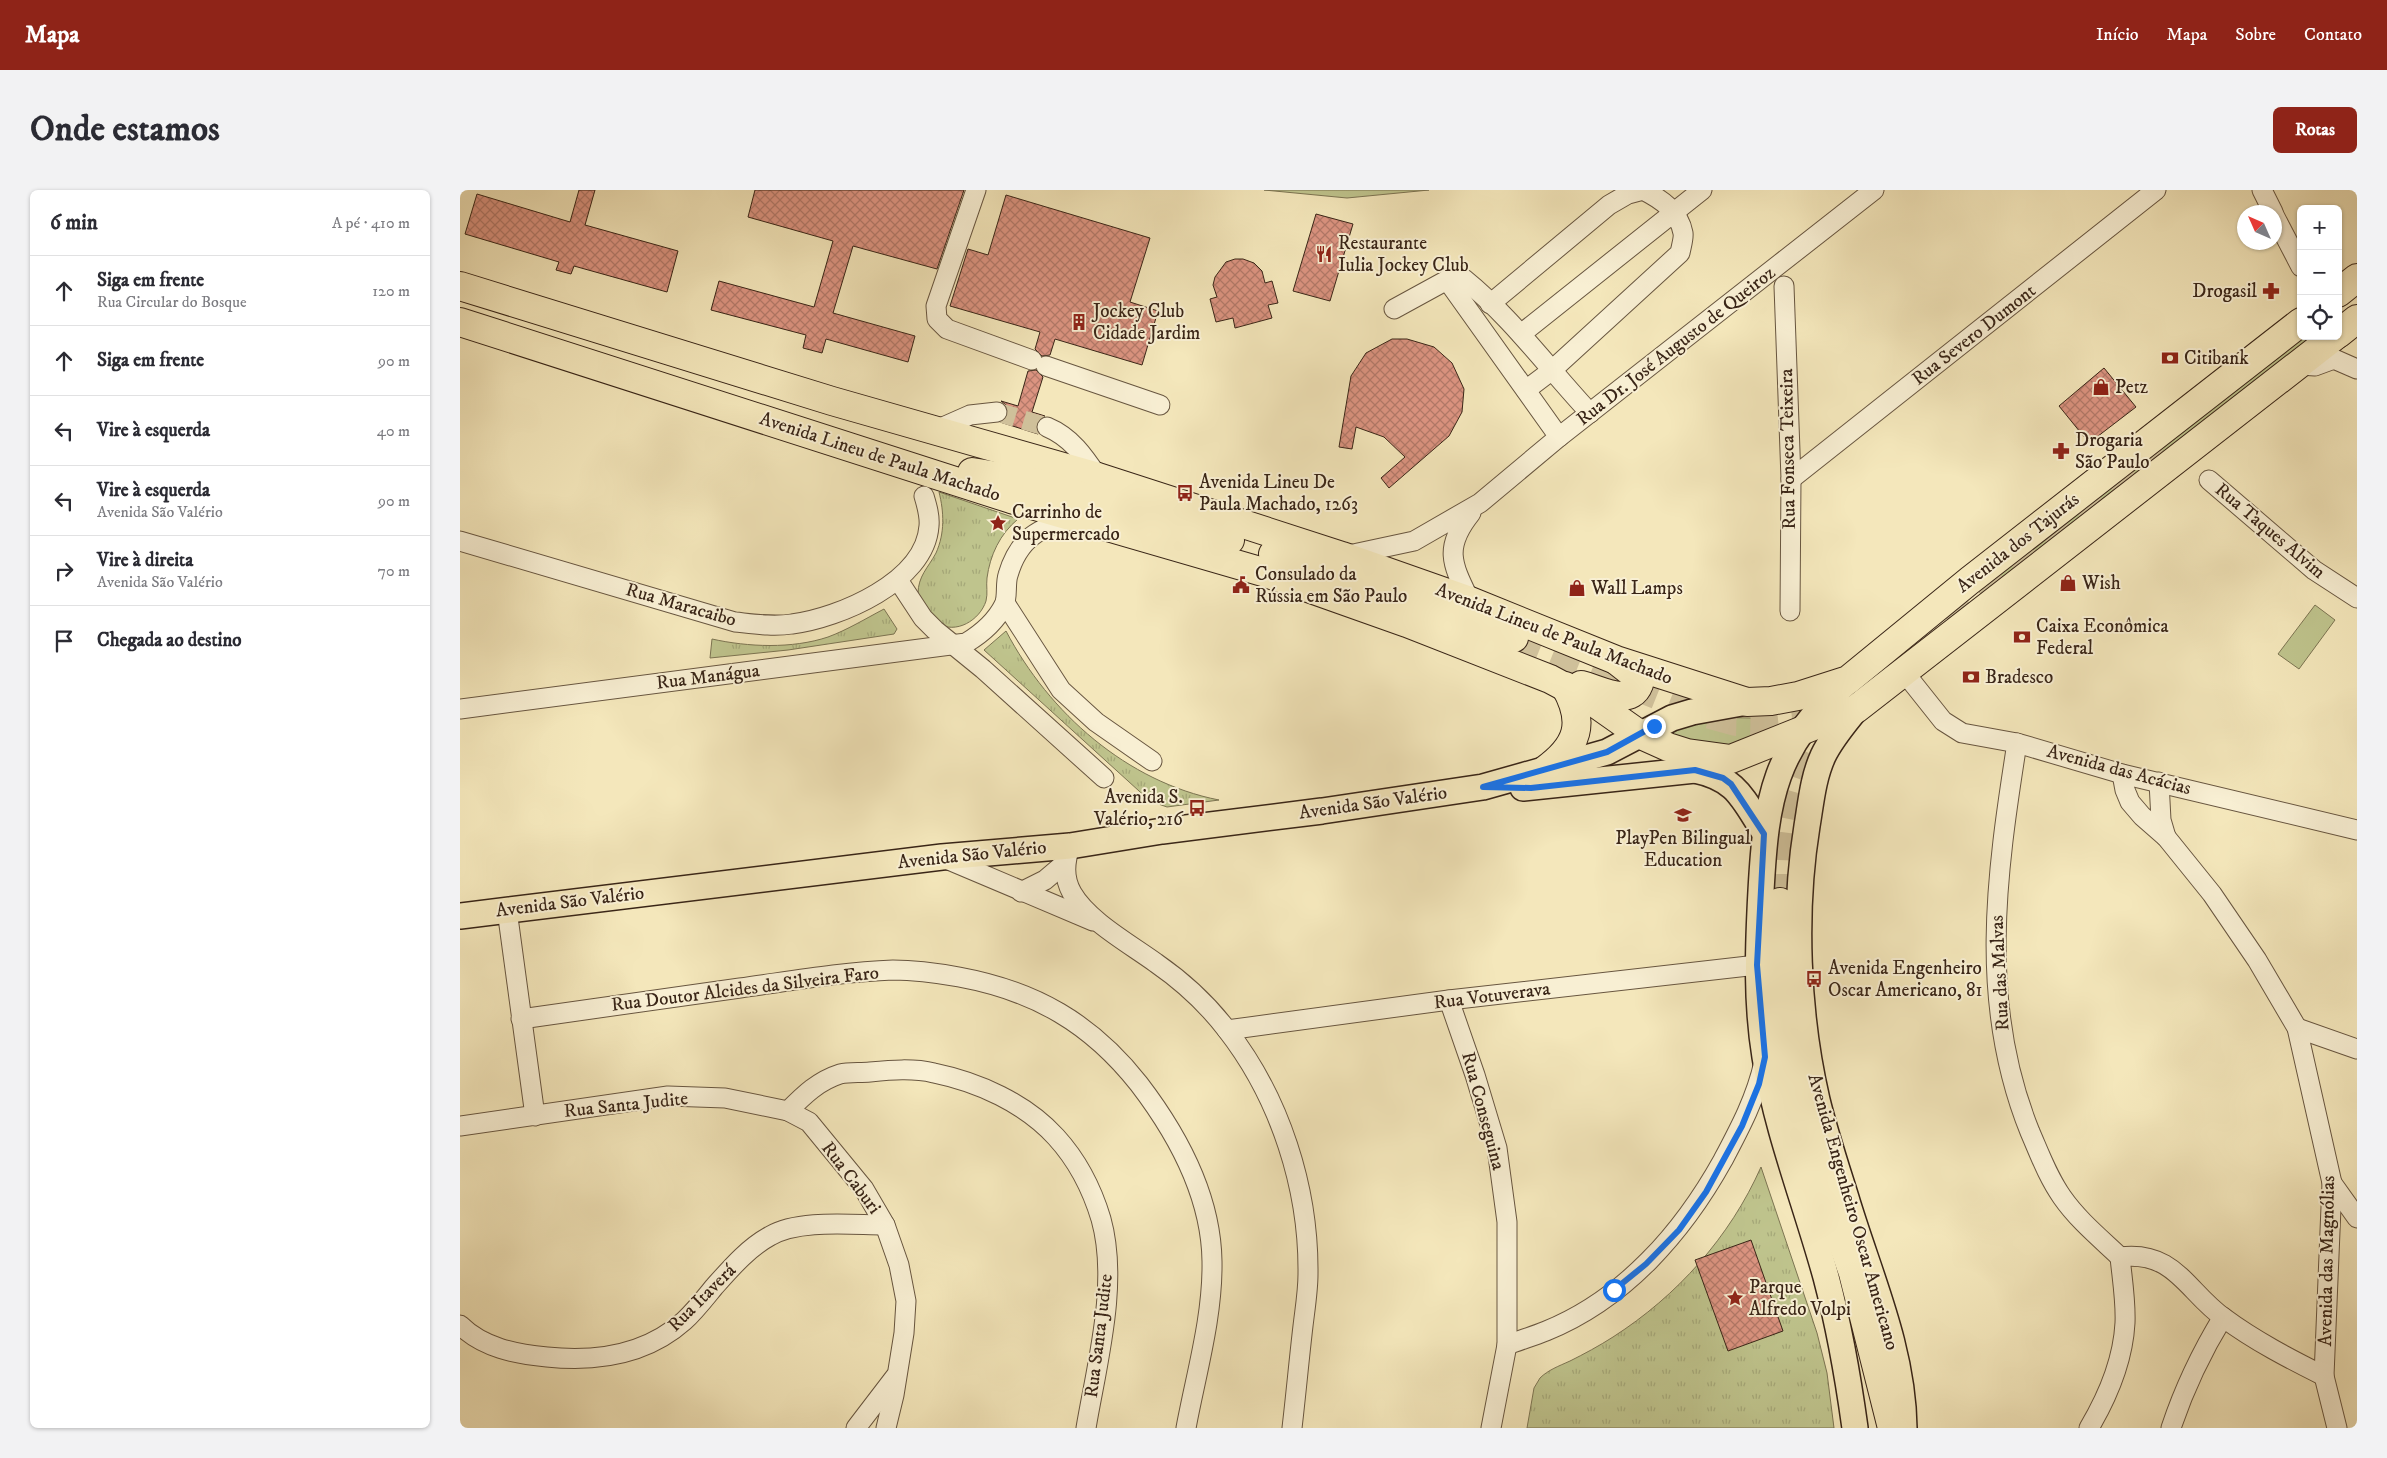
<!DOCTYPE html>
<html lang="pt">
<head>
<meta charset="utf-8">
<style>
	:root { --surface:#fff; --page:#f2f2f3; --text:#2b2b33; --muted:#7c7c81; --line:#e1e1e2; --accent:#8f2418 }
	body { margin:0; font-family:"IM FELL DW Pica",serif; background:var(--page); color:var(--text) }
	.controls { position:absolute; right:15px; top:15px; display:grid; overflow:hidden; border-radius:8px; box-shadow:0 1px 4px #0004 }
	.controls button { width:45px; height:45px; display:grid; place-items:center; padding:0; border:0; border-bottom:1px solid var(--line); background:var(--surface); color:var(--text); font:25px sans-serif }
	.compass { position:absolute; left:1777px; top:15px; width:45px; height:45px; border-radius:50%; background:var(--surface); box-shadow:0 1px 4px #0004; rotate:315deg }
	.stop { position:absolute; width:15px; height:15px; margin:-11px; border:4px solid #1a73e8; border-radius:50%; background:#fff }
	.stop.end { background:#1a73e8; border-color:#fff; box-shadow:0 1px 5px #0008 }
	.list { margin:0; padding:0; list-style:none }
	h2 { display:flex; justify-content:space-between; align-items:center; height:65px; margin:0; padding:0 20px; font-size:21px }
	h2 small { font-size:16px; font-weight:400; color:var(--muted) }
	.list li { display:grid; grid-template-columns:32px 1fr auto; gap:15px; align-items:center; box-sizing:border-box; height:70px; padding:0 20px; border-top:1px solid var(--line) }
	.list b { display:block; font-size:19px; white-space:nowrap }
	.list p { margin:0; font-size:16px; white-space:nowrap; color:var(--muted) }
	.list em { font-size:16px; font-style:normal; color:var(--muted) }
	.icon { flex:none; width:28px; height:28px; fill:none; stroke:currentColor; stroke-width:2; stroke-linecap:round; stroke-linejoin:round }
	.map { position:relative; flex:none; width:1897px; height:1238px; overflow:hidden; border-radius:8px }
	header { display:flex; align-items:center; gap:30px; box-sizing:border-box; height:70px; padding:0 25px; background:var(--accent); color:#fff }
	header strong { font-size:24px }
	nav { display:flex; gap:28px; margin-inline-start:auto; font-size:18px }
	.intro { display:flex; align-items:center; justify-content:space-between; box-sizing:border-box; height:120px; padding:0 30px }
	h1 { margin:0; font-size:35px }
	.button { padding:12px 22px; border-radius:8px; background:var(--accent); color:#fff; font-size:18px; font-weight:700 }
	main { display:flex; gap:30px; padding:0 30px }
	aside { flex:1; background:var(--surface); border-radius:8px; box-shadow:0 1px 4px #0004 }
	.map>svg:first-child { display:block }
	.green { fill:#bfc48d; stroke:#7c7452 }
	.park { fill:url(#park-tufts); stroke:#7c7452 }
	.building { fill:url(#building-cross-hatch); stroke:#392517 }
	.lines { fill:none; stroke-linecap:round; stroke-linejoin:round }
	.minor-tunnel { stroke:#cfc09a; stroke-width:19; stroke-dasharray:19 9; stroke-linecap:butt }
	.highway-tunnel { stroke:#cfc09a; stroke-width:28; stroke-dasharray:28 14; stroke-linecap:butt }
	.minor-casing { stroke:#685640; stroke-width:21 }
	.major-casing { stroke:#392517; stroke-width:28 }
	.highway-casing { stroke:#392517; stroke-width:30 }
	.minor { stroke:#f8efd3; stroke-width:19 }
	.major { stroke:#f4e7bb; stroke-width:25 }
	.highway { stroke:#f4e7bb; stroke-width:28 }
	.route { stroke:#1a73e8; stroke-width:6 }
	.labels { text-anchor:middle; dominant-baseline:central; stroke-width:4; stroke-linejoin:round; paint-order:stroke }
	.poi-label { font-size:19px; fill:#392517; stroke:#f8efd3; text-anchor:start }
	.street-label { font-size:19px; fill:#392517; stroke:#f8efd3 }
</style>
</head>
<body>
<header>
<strong>Mapa</strong>
<nav><a>Início</a><a>Mapa</a><a>Sobre</a><a>Contato</a></nav>
</header>
<div class="intro"><h1>Onde estamos</h1><a class="button">Rotas</a></div>
<main>
<aside>
<h2>6 min<small>A pé · 410 m</small></h2>
<ul class="list">
<li><svg class="icon" aria-label="ahead" viewBox="0 0 24 24"><path d="M12 20V5M6 11l6-6 6 6"/></svg><div><b>Siga em frente</b><p>Rua Circular do Bosque</p></div><em>120 m</em></li>
<li><svg class="icon" aria-label="ahead" viewBox="0 0 24 24"><path d="M12 20V5M6 11l6-6 6 6"/></svg><div><b>Siga em frente</b></div><em>90 m</em></li>
<li><svg class="icon" aria-label="left" viewBox="0 0 24 24"><path d="M17 20v-9H6M10 6l-5 5 5 5"/></svg><div><b>Vire à esquerda</b></div><em>40 m</em></li>
<li><svg class="icon" aria-label="left" viewBox="0 0 24 24"><path d="M17 20v-9H6M10 6l-5 5 5 5"/></svg><div><b>Vire à esquerda</b><p>Avenida São Valério</p></div><em>90 m</em></li>
<li><svg class="icon" aria-label="right" viewBox="0 0 24 24"><path d="M7 20v-9h11M14 6l5 5-5 5"/></svg><div><b>Vire à direita</b><p>Avenida São Valério</p></div><em>70 m</em></li>
<li><svg class="icon" aria-label="arrive" viewBox="0 0 24 24"><path d="M6 21V4h12l-3 4 3 4H6"/></svg><div><b>Chegada ao destino</b></div></li>
</ul>
</aside>
<div class="map">
<svg width="1897" height="1238" viewBox="0 0 1897 1238">
	<defs>
		<pattern id="park-tufts" width="24" height="20" patternUnits="userSpaceOnUse" patternTransform="scale(1.25)"><rect width="24" height="20" fill="#bfc48d"/><path d="M3 7l-1-3M5 7V3M7 7l1-3M15 17l-1-3M17 17v-4M19 17l1-3" fill="none" stroke="#a5a879"/></pattern>
		<pattern id="building-cross-hatch" width="8" height="8" patternUnits="userSpaceOnUse" patternTransform="scale(1.25)"><rect width="8" height="8" fill="#dc9481"/><path d="M0 0l8 8M0 8l8-8" fill="none" stroke="#b37969"/></pattern>
	</defs>
	<rect width="100%" height="100%" fill="#f4e7bb"/>
	<filter id="stains"><feTurbulence type="fractalNoise" baseFrequency=".004" numOctaves="4"/><feColorMatrix values="0 0 0 0 .2 0 0 0 0 .09 0 0 0 0 .02 0 0 0 .5 -.17"/></filter>
	<radialGradient id="worn" r=".72"><stop offset=".6" stop-color="#630" stop-opacity="0"/><stop offset="1" stop-color="#630" stop-opacity=".3"/></radialGradient>
	<!-- green -->
	<g class="green">
		<polygon points="804,0 969,0 887,8"/>
		<polygon points="1842,146 1855,146 1523,406 1517,400"/>
		<polygon points="1855,415 1875,430 1839,479 1818,464"/>
		<polygon points="1241,527 1292,528 1296,537 1295,549 1276,556 1259,557 1195,543"/>
	</g>
	<!-- park -->
	<g class="park">
		<path d="M479,302L558,329C540,344 530,365 527,388C526,396 528,403 526,411C520,430 496,445 477,433C469,427 463,412 458,404C458,386 468,378 476,363C485,343 484,322 479,302Z"/>
		<path d="M424,419L437,439L434,444L328,460L250,468L252,449C288,457 332,459 368,447C387,440 405,429 424,419Z"/>
		<path d="M546,441C589,523 667,592 759,610L707,617L690,611L524,460Z"/>
		<path d="M1301,977L1357,1143L1367,1183L1374,1238H1067L1074,1198L1080,1188C1088,1180 1099,1176 1110,1171C1124,1164 1139,1156 1153,1147C1217,1106 1270,1047 1301,977Z"/>
	</g>
	<!-- building -->
	<g class="building">
		<polygon points="119,0 135,0 125,35 218,61 207,102 114,76 111,84 96,80 99,72 5,44 17,4 110,32"/>
		<polygon points="295,0 504,0 477,79 393,56 373,123 455,146 448,172 366,149 362,163 343,158 346,145 251,120 259,91 354,117 373,51 288,27"/>
		<polygon points="546,5 690,48 670,112 698,121 682,175 595,149 590,165 582,166 575,159 580,142 490,116 508,59 528,65"/>
		<polygon points="856,24 893,34 870,111 833,101"/>
		<polygon points="775,69 783,69 794,73 802,81 805,93 812,91 818,113 808,115 812,128 775,138 773,128 756,132 750,109 757,107 753,95 755,87 766,72"/>
		<polygon points="932,149 947,149 974,157 992,173 1004,199 1002,222 989,246 929,298 921,288 945,267 924,247 896,237 892,259 879,257 891,186 906,163"/>
		<polygon points="1644,178 1676,217 1629,253 1599,216"/>
		<polygon points="576,180 583,187 572,222 585,226 577,233 578,244 540,232 547,227 548,221 546,215 541,211 558,216 568,181"/>
		<polygon points="1291,1050 1323,1141 1268,1161 1235,1070"/>
	</g>
	<g class="lines">
		<!-- minor-tunnel -->
		<polyline class="minor-tunnel" points="537,222 587,237"/>
		<!-- highway-tunnel -->
		<g class="highway-tunnel">
			<polyline points="1485,427 1701,258"/>
			<polyline points="1054,448 1239,522 1276,532 1316,533 1362,528"/>
			<path d="M1320,712C1320,691 1319,668 1322,646C1328,604 1341,567 1361,529"/>
		</g>
		<!-- minor casing -->
		<g class="minor-casing">
			<g id="minor">
				<polyline points="516,0 476,116 477,129 487,139 572,170"/>
				<polyline points="1802,0 1813,22"/>
				<polyline points="1814,25 1841,77"/>
				<polyline points="987,90 1099,247"/>
				<polyline points="1324,96 1331,289 1330,421"/>
				<path d="M1030,114L1149,15L1168,4L1183,0C1201,9 1219,21 1223,43C1224,48 1221,57 1220,63L1091,181L1066,200"/>
				<path d="M934,119L987,90L997,87L1004,89C1051,127 1088,178 1130,223"/>
				<polyline points="1061,144 1242,0"/>
				<polyline points="1839,175 1855,176 1874,169 1897,179"/>
				<polyline points="586,176 700,215"/>
				<path d="M587,237C611,247 624,266 638,287"/>
				<polyline points="476,240 510,225 537,222"/>
				<polyline points="1331,289 1696,0"/>
				<polyline points="1749,290 1854,380 1897,408"/>
				<path d="M0,351L275,432C294,434 313,437 332,434C379,428 465,392 469,336C470,326 467,316 464,306"/>
				<polyline points="884,366 954,351 1020,313 1099,247 1414,0"/>
				<polyline points="438,390 463,428 475,440 523,479 644,588"/>
				<path d="M1010,411C992,374 983,358 1011,323"/>
				<polyline points="545,413 601,500 636,532 692,571"/>
				<polyline points="1444,482 1483,531 1502,543 1557,553 1662,584 1897,640"/>
				<path d="M0,519L506,453C521,444 536,431 544,415C548,407 545,394 548,385C559,347 580,338 614,327"/>
				<path d="M1557,553C1536,686 1518,814 1570,942C1580,965 1588,987 1602,1007C1618,1030 1640,1048 1660,1067"/>
				<polyline points="1662,584 1665,600 1670,612 1682,626 1706,647 1752,704 1797,770 1837,838 1872,993 1864,1186 1877,1238"/>
				<polyline points="1699,592 1701,630 1706,647"/>
				<path d="M610,656C605,672 603,687 612,703C628,731 670,754 696,773C722,791 748,815 767,840C820,908 849,998 848,1084C848,1101 845,1119 843,1136C839,1170 836,1204 832,1238"/>
				<polyline points="484,668 633,731"/>
				<polyline points="561,702 585,690 605,673"/>
				<polyline points="47,720 75,926"/>
				<polyline points="989,810 1015,885 1037,958 1047,1032 1047,1155 1031,1238"/>
				<path d="M61,829C134,819 207,809 280,798C331,791 381,782 433,780C455,780 477,783 499,787C575,801 631,833 679,894C718,945 751,1005 752,1071C753,1127 736,1184 726,1238"/>
				<polyline points="1837,838 1897,859"/>
				<polyline points="767,840 989,810 1297,775"/>
				<polyline points="328,921 349,932 404,999 425,1035 439,1075 446,1111 444,1143 434,1205 426,1238"/>
				<path d="M0,936L208,906L265,908L328,921C344,905 358,891 380,884C389,882 400,883 410,882C431,880 453,878 474,883C518,892 565,913 596,947C617,970 632,999 641,1029C659,1093 637,1173 626,1238"/>
				<polyline points="1872,993 1897,1028"/>
				<path d="M1660,1067C1715,1060 1727,1102 1764,1128C1795,1151 1830,1169 1864,1186"/>
				<path d="M0,1135C23,1158 56,1164 87,1167C136,1172 186,1165 224,1131C235,1121 245,1108 254,1097C271,1078 288,1058 310,1046C339,1029 392,1035 425,1035"/>
				<path d="M1047,1155C1060,1150 1074,1146 1086,1141C1165,1109 1223,1042 1263,970C1280,938 1296,908 1304,872"/>
				<polyline points="396,1238 435,1187"/>
				<path d="M1629,1238C1648,1206 1663,1171 1665,1133C1666,1111 1662,1088 1660,1067"/>
				<path d="M1711,1238C1724,1199 1741,1163 1763,1127"/>
			</g>
		</g>
		<!-- major casing -->
		<g class="major-casing">
			<g id="major">
				<path d="M1388,491C1314,556 1306,608 1301,701C1298,757 1296,812 1305,867C1317,942 1346,1014 1366,1087C1379,1136 1388,1187 1395,1238"/>
				<path d="M1396,519C1384,534 1371,549 1363,566C1353,588 1351,612 1347,636C1333,722 1337,824 1357,910C1365,943 1376,976 1386,1008C1409,1085 1443,1157 1444,1238"/>
				<path d="M1235,580C1278,589 1283,610 1305,643"/>
				<polyline points="1063,598 1235,580 1271,569"/>
				<polyline points="0,726 482,667 610,656 702,641 862,621 1023,597 1147,562 1212,528 1232,522 1287,512"/>
			</g>
		</g>
		<!-- highway casing -->
		<g class="highway-casing">
			<g id="highway">
				<polyline points="0,96 372,211 638,287 882,366 1010,411 1156,470 1287,512 1311,511 1338,506 1388,490 1509,391 1841,132"/>
				<polyline points="1878,103 1897,88"/>
				<polyline points="0,132 551,309 803,382 947,433 1090,489 1135,513 1179,544 1208,557 1227,563 1271,569 1396,519 1875,146"/>
				<polyline points="1878,144 1897,129"/>
				<polyline points="512,282 573,292 770,350"/>
				<polyline points="813,364 1054,448"/>
				<path d="M1121,495C1139,499 1170,518 1179,494L1171,482L1157,471"/>
				<path d="M1085,580C1118,556 1126,533 1105,496"/>
				<polyline points="1320,712 1318,767 1326,872 1344,941 1393,1083 1432,1238"/>
			</g>
		</g>
		<!-- minor -->
		<use href="#minor" class="minor"/>
		<!-- major -->
		<use href="#major" class="major"/>
		<!-- highway -->
		<use href="#highway" class="highway"/>
	</g>
	<g class="lines">
		<!-- route -->
		<polyline class="route" points="1154,1100 1186,1074 1219,1040 1246,1002 1282,936 1299,894 1305,867 1297,775 1304,644 1271,594 1263,588 1235,580 1071,598 1023,597 1147,562 1194,536"/>
	</g>
	<!-- icons -->
	<defs>
		<g id="restaurant-bare" transform="scale(1.35)"><path d="M-5-6h1v4h1v-4h1v4h1v-4h1v5L-1.5 .5V6h-2V.5L-5-1ZM5-6V6H3V1.5H1.5Q1.5-4 5-6Z" fill="#8f2418" stroke="#f8efd3" stroke-width="2.5" paint-order="stroke"/></g>
		<g id="pharmacy-bare" transform="scale(1.35)"><path d="M-2-6h4v4h4v4h-4v4h-4v-4h-4v-4h4Z" fill="#8f2418" stroke="#f8efd3" stroke-width="2.5" paint-order="stroke"/></g>
		<g id="building-bare" transform="scale(1.35)"><path d="M-4-6H4V6H1V3H-1V6H-4ZM-2.5-4.3h1.7v1.8h-1.7ZM.8-4.3h1.7v1.8H.8ZM-2.5-1h1.7V.8h-1.7ZM.8-1h1.7V.8H.8Z" fill="#8f2418" stroke="#f8efd3" stroke-width="2.5" paint-order="stroke"/></g>
		<g id="bank-bare" transform="scale(1.35)"><path d="M-6-4H6V4H-6ZM0-2.3a2.3 2.3 0 1 0 0 4.6a2.3 2.3 0 1 0 0-4.6Z" fill="#8f2418" stroke="#f8efd3" stroke-width="2.5" paint-order="stroke"/></g>
		<g id="shop-bare" transform="scale(1.35)"><path d="M-5-2.5h2.3a2.7 3.5 0 0 1 5.4 0H5L5.5 6h-11ZM-1.5-2.5h3a1.5 2.3 0 0 0-3 0Z" fill="#8f2418" stroke="#f8efd3" stroke-width="2.5" paint-order="stroke"/></g>
		<g id="bus-bare" transform="scale(1.35)"><path d="M-5-6H5V4H4V6H2V4H-2V6H-4V4H-5ZM-3.5-4V0h7V-4ZM-3.5 1.2v1.5H-2V1.2ZM2 1.2v1.5H3.5V1.2Z" fill="#8f2418" stroke="#f8efd3" stroke-width="2.5" paint-order="stroke"/></g>
		<g id="sight-bare" transform="scale(1.35)"><path d="M0-6L1.8-2.2L6-1.7L2.9 1.2L3.7 5.4L0 3.3L-3.7 5.4L-2.9 1.2L-6-1.7L-1.8-2.2Z" fill="#8f2418" stroke="#f8efd3" stroke-width="2.5" paint-order="stroke"/></g>
		<g id="civic-bare" transform="scale(1.35)"><path d="M-.6-6.5H3V-4.5H.6V-3L4-1V1h2V6H-6V1h2V-1L-.6-3ZM-1.2 2.5V6h2.4V2.5Z" fill="#8f2418" stroke="#f8efd3" stroke-width="2.5" paint-order="stroke"/></g>
		<g id="school-bare" transform="scale(1.35)"><path d="M0-5L7-2L0 1L-7-2ZM-4 1L0 2.5L4 1V4Q0 6-4 4Z" fill="#8f2418" stroke="#f8efd3" stroke-width="2.5" paint-order="stroke"/></g>
	</defs>
	<g fill-rule="evenodd">
		<use href="#restaurant-bare" x="864" y="64"/>
		<use href="#pharmacy-bare" x="1811" y="101"/>
		<use href="#building-bare" x="619" y="132"/>
		<use href="#bank-bare" x="1710" y="168"/>
		<use href="#shop-bare" x="1641" y="197"/>
		<use href="#pharmacy-bare" x="1601" y="261"/>
		<use href="#bus-bare" x="725" y="303"/>
		<use href="#sight-bare" x="538" y="333"/>
		<use href="#shop-bare" x="1608" y="393"/>
		<use href="#civic-bare" x="781" y="395"/>
		<use href="#shop-bare" x="1117" y="398"/>
		<use href="#bank-bare" x="1562" y="447"/>
		<use href="#bank-bare" x="1511" y="487"/>
		<use href="#bus-bare" x="737" y="618"/>
		<use href="#school-bare" x="1223" y="625"/>
		<use href="#bus-bare" x="1354" y="789"/>
		<use href="#sight-bare" x="1275" y="1108"/>
	</g>
	<g class="labels">
		<!-- poi labels -->
		<g class="poi-label">
			<text x="878" y="53">Restaurante<tspan x="878" dy="22">Iulia Jockey Club</tspan></text>
			<text x="1797" y="101" text-anchor="end">Drogasil</text>
			<text x="633" y="121">Jockey Club<tspan x="633" dy="22">Cidade Jardim</tspan></text>
			<text x="1724" y="168">Citibank</text>
			<text x="1655" y="197">Petz</text>
			<text x="1615" y="250">Drogaria<tspan x="1615" dy="22">São Paulo</tspan></text>
			<text x="739" y="292">Avenida Lineu De<tspan x="739" dy="22">Paula Machado, 1263</tspan></text>
			<text x="552" y="322">Carrinho de<tspan x="552" dy="22">Supermercado</tspan></text>
			<text x="795" y="384">Consulado da<tspan x="795" dy="22">Rússia em São Paulo</tspan></text>
			<text x="1622" y="393">Wish</text>
			<text x="1131" y="398">Wall Lamps</text>
			<text x="1576" y="436">Caixa Econômica<tspan x="1576" dy="22">Federal</tspan></text>
			<text x="1525" y="487">Bradesco</text>
			<text x="723" y="607" text-anchor="end">Avenida S.<tspan x="723" dy="22">Valério, 216</tspan></text>
			<text x="1223" y="648" text-anchor="middle">PlayPen Bilingual<tspan x="1223" dy="22">Education</tspan></text>
			<text x="1368" y="778">Avenida Engenheiro<tspan x="1368" dy="22">Oscar Americano, 81</tspan></text>
			<text x="1289" y="1097">Parque<tspan x="1289" dy="22">Alfredo Volpi</tspan></text>
		</g>
		<!-- street labels -->
		<g class="street-label">
			<text transform="translate(1514 145) rotate(-38)">Rua Severo Dumont</text>
			<text transform="translate(1216 156) rotate(-38)">Rua Dr. José Augusto de Queiroz</text>
			<text transform="translate(1328 259) rotate(-91)">Rua Fonseca Teixeira</text>
			<text transform="translate(420 267) rotate(18)">Avenida Lineu de Paula Machado</text>
			<text transform="translate(1810 341) rotate(40)">Rua Taques Alvim</text>
			<text transform="translate(1558 353) rotate(-38)">Avenida dos Tajurás</text>
			<text transform="translate(221 415) rotate(16)">Rua Maracaibo</text>
			<text transform="translate(1094 444) rotate(21)">Avenida Lineu de Paula Machado</text>
			<text transform="translate(248 487) rotate(-7)">Rua Manágua</text>
			<text transform="translate(1659 580) rotate(15)">Avenida das Acácias</text>
			<text transform="translate(913 613) rotate(-8)">Avenida São Valério</text>
			<text transform="translate(512 665) rotate(-6)">Avenida São Valério</text>
			<text transform="translate(110 712) rotate(-7)">Avenida São Valério</text>
			<text transform="translate(1540 783) rotate(-93)">Rua das Malvas</text>
			<text transform="translate(285 799) rotate(-7)">Rua Doutor Alcides da Silveira Faro</text>
			<text transform="translate(1032 806) rotate(-7)">Rua Votuverava</text>
			<text transform="translate(166 915) rotate(-6)">Rua Santa Judite</text>
			<text transform="translate(1023 921) rotate(75)">Rua Conseguina</text>
			<text transform="translate(391 988) rotate(53)">Rua Caburi</text>
			<text transform="translate(1393 1022) rotate(74)">Avenida Engenheiro Oscar Americano</text>
			<text transform="translate(1867 1071) rotate(-89)">Avenida das Magnólias</text>
			<text transform="translate(242 1108) rotate(-45)">Rua Itaverá</text>
			<text transform="translate(639 1146) rotate(-83)">Rua Santa Judite</text>
		</g>
	</g>
	<rect width="100%" height="100%" filter="url(#stains)"/>
	<rect width="100%" height="100%" fill="url(#worn)"/>
</svg>
<div class="controls">
<button>+</button>
<button>−</button>
<button><svg class="icon" aria-label="locate" viewBox="0 0 24 24"><circle cx="12" cy="12" r="6"/><path d="M12 2v4M12 18v4M2 12h4M18 12h4"/></svg></button>
</div>
<svg class="compass" viewBox="-18 -18 36 36"><path d="M0-13l5 13h-10z" fill="#e53935"/><path d="M0 13l5-13h-10z" fill="#7c7c81"/></svg>
<div class="stop" style="left:1154px;top:1100px"></div>
<div class="stop end" style="left:1194px;top:536px"></div>
</div>
</main>
</body>
</html>
